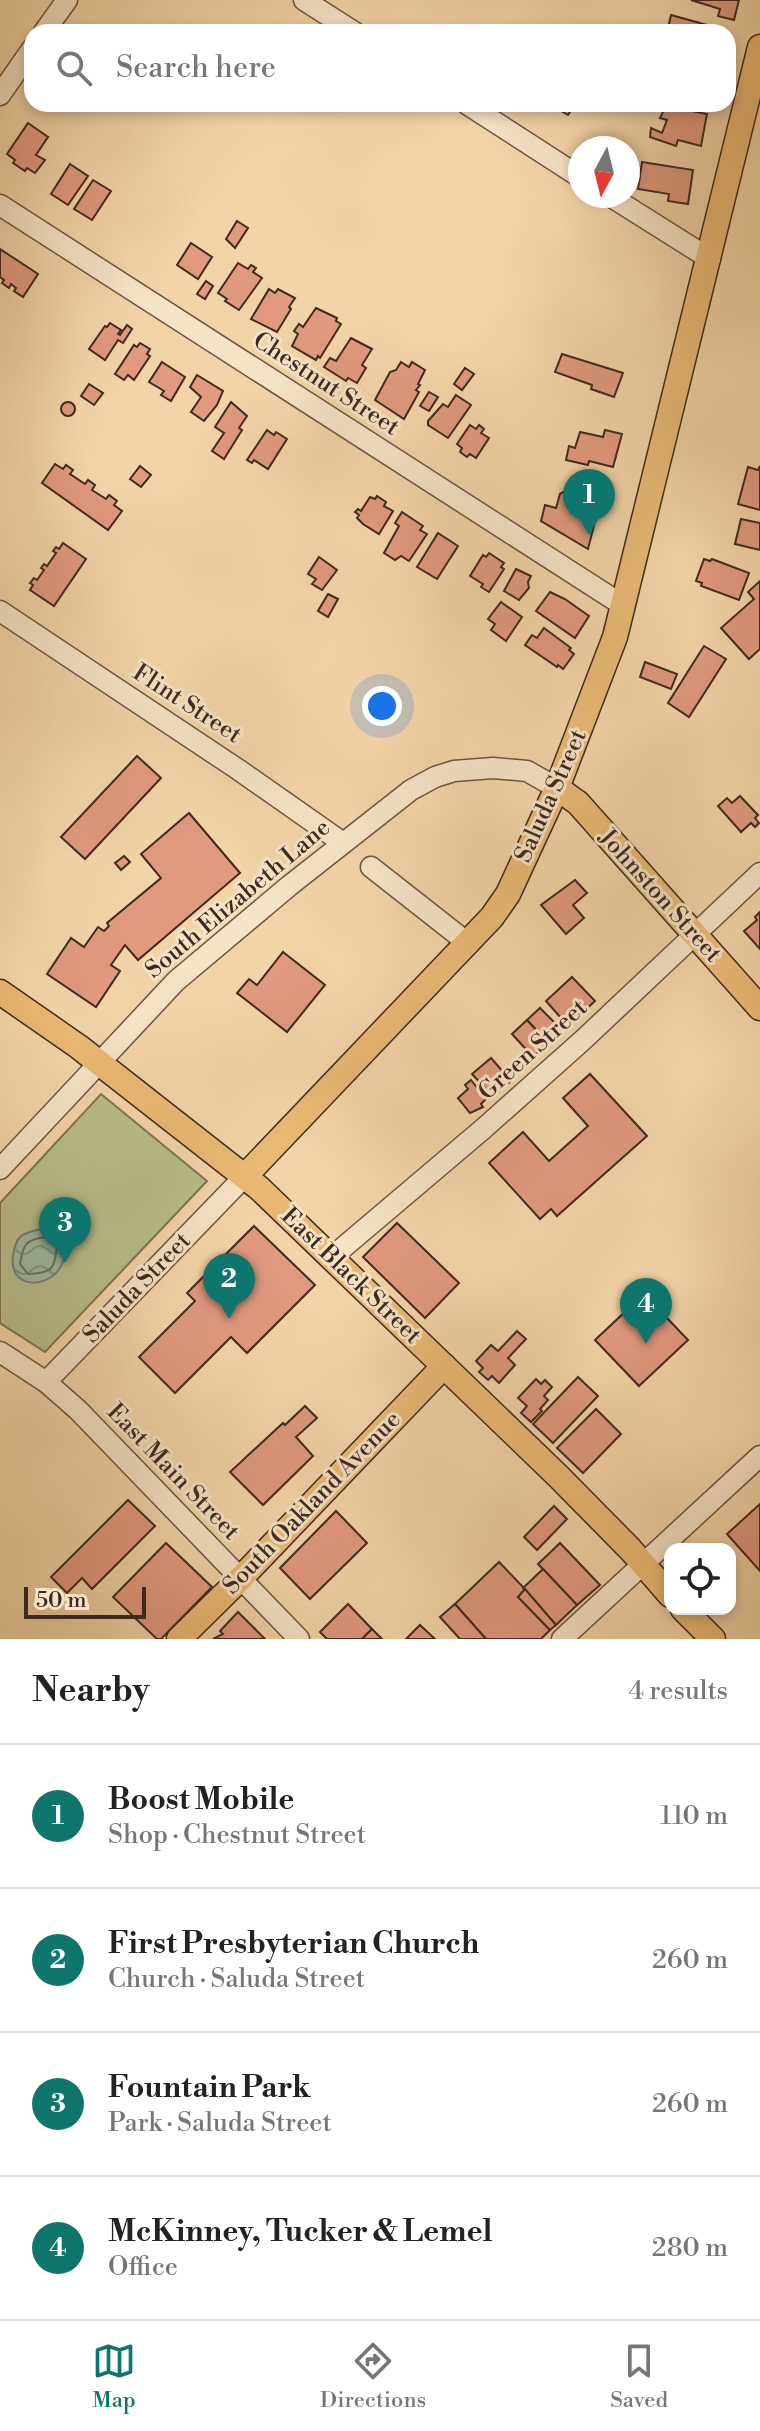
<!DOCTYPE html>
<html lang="en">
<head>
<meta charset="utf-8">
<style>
	:root { --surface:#fff; --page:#f2f2f2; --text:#222; --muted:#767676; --line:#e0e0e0; --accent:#0f766e }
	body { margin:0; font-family:"Libre Bodoni",serif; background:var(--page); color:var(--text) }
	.controls { position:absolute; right:24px; bottom:24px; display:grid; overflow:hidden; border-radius:16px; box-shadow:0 4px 12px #0003 }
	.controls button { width:72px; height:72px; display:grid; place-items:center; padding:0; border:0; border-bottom:2px solid var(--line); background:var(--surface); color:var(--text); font:40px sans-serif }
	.compass { position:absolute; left:568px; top:136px; width:72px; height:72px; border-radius:50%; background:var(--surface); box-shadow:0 4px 12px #0003; rotate:187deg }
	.scale { position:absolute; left:24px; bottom:20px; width:122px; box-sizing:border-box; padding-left:8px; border:4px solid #3f291f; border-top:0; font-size:22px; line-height:28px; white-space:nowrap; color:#3f291f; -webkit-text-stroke:6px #f7e3c6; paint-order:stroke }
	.you { position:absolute; left:382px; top:706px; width:28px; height:28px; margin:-20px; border:6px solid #fff; border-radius:50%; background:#1a73e8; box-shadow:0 0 0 12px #1a73e833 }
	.badge { display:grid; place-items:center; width:52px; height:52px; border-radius:50%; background:var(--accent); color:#fff; font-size:26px; font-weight:700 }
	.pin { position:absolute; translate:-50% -66px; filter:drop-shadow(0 2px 4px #0008) }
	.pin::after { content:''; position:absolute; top:42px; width:28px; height:24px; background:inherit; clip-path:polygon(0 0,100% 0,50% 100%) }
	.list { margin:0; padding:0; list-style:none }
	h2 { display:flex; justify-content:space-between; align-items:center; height:104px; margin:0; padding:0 32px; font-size:34px }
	h2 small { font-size:26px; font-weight:400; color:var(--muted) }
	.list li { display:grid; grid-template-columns:52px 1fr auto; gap:24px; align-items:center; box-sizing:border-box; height:144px; padding:0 32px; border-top:2px solid var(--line) }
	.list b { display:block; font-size:30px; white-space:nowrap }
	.list p { margin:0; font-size:26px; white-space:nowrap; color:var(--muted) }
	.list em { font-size:26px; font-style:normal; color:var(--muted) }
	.icon { flex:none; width:44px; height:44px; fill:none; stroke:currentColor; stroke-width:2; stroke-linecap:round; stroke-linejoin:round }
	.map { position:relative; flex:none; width:760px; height:1639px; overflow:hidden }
	.search { position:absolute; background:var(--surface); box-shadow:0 4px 12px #0003; left:24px; right:24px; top:24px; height:88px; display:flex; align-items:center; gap:20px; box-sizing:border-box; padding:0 28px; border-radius:24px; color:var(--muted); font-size:30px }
	.sheet { height:680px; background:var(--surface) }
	nav { display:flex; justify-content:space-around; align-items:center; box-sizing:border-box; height:112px; border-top:2px solid var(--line); background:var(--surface); font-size:22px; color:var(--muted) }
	nav a { display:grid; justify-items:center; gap:4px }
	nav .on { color:var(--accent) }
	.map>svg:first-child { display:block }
	.park { fill:#b8bd8a; stroke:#7c7354; stroke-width:2 }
	.water { fill:url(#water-waves); stroke:#777f6f; stroke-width:2 }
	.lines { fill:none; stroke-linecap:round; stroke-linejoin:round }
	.shore { stroke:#6e7062; stroke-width:2 }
	.building { fill:#e1997f; stroke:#3f291f; stroke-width:2 }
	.minor-casing { stroke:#6c5441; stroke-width:23 }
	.major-casing { stroke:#3f291f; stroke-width:27 }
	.minor { stroke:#f7e3c6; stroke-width:20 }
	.major { stroke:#eaba74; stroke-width:24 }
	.labels { text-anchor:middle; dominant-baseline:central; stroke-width:6; stroke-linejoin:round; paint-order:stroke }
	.street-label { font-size:24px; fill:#3f291f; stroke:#f7e3c6 }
</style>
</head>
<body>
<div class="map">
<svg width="760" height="1639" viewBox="0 0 760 1639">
	<defs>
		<pattern id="water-waves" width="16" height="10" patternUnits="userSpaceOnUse" patternTransform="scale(2)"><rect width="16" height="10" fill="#9cb8a4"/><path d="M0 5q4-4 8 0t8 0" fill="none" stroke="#819685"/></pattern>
	</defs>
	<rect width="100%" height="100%" fill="#f3d4a8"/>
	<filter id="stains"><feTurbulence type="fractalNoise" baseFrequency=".0025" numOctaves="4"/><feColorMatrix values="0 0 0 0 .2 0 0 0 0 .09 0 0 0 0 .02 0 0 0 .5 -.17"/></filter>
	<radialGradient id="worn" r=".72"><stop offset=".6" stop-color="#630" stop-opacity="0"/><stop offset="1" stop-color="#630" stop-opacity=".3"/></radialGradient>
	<!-- park -->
	<polygon class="park" points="101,1094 207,1181 45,1352 0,1323 0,1203"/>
	<!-- water -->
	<path class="water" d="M46,1228L54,1230L64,1242C73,1288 7,1298 13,1256C16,1232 25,1233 46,1228Z"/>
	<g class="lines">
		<!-- shore -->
		<path class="shore" d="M47,1237L57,1246C54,1269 53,1273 28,1274L20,1264C23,1244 26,1239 47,1237Z"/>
	</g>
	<!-- building -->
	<g class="building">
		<polygon points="691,0 739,0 734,20 718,16 720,9"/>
		<polygon points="671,15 725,30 724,32 683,32 668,28"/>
		<polygon points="549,104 575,104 568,115"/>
		<polygon points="666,106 707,114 701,146 678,140 676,146 650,137 651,128 662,133 667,120 660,118"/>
		<polygon points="28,123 48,137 36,155 45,160 35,173 27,168 25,171 13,163 15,160 7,154"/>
		<polygon points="642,162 693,170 688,204 668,201 669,194 638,189"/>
		<polygon points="70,164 88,176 68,205 51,194"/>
		<polygon points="93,180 111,191 92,220 74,209"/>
		<polygon points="237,221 248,228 235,248 226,239"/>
		<polygon points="191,243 212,257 198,279 177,265"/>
		<polygon points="0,249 38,274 23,297 14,291 16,288 11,284 9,288 2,283 4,280 0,277"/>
		<polygon points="238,263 248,269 251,265 256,268 253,272 262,278 239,310 225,301 227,299 218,293"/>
		<polygon points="206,281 213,286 205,299 197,294"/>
		<polygon points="269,289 275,293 278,289 295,298 289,307 291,309 277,332 251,319"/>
		<polygon points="316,308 337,318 336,321 341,324 320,358 318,356 316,360 292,346 298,334 294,331 299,324 303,327"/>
		<polygon points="110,323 121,330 118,334 120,335 127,325 132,329 123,343 118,340 105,360 89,349 105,326 107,327"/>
		<polygon points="351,338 372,349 362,365 366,368 357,383 348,378 346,381 324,367 330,358 336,361"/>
		<polygon points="140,343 150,349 147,354 150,356 134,380 128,375 124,380 115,374 134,345 137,347"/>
		<polygon points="562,354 623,373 614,397 591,389 592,385 555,372"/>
		<polygon points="162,362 185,377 171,401 161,395 164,391 149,382"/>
		<polygon points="401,362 409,367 412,362 425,370 418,384 420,385 416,390 419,392 404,419 375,400 390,372 396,370"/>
		<polygon points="465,368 474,374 462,390 454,384"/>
		<polygon points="197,375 223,391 217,405 204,421 191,412 201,397 190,387"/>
		<polygon points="89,384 103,393 94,405 81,396"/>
		<polygon points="429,392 438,397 429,411 420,406"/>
		<polygon points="456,395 471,405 448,438 428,425 428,421 443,404 448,407"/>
		<circle cx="68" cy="409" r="7"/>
		<polygon points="231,402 247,416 239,428 242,430 224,459 212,451 224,433 215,427"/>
		<polygon points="470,425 476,429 479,425 484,429 481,433 489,438 476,458 470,454 467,457 460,452 462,448 457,444"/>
		<polygon points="267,430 274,435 276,432 287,439 268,469 254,460 252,463 247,460"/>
		<polygon points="605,430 622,434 613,467 589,461 588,465 566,460 569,446 575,448 580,432 603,437"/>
		<polygon points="55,464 63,469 66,465 73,470 70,474 85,484 88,480 95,485 92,490 106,499 109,495 117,501 114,505 122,511 108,530 42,483"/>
		<polygon points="140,466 151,475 141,487 130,479"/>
		<polygon points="760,466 760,510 738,504 748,467 758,470"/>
		<polygon points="563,492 596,502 594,508 598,510 588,549 541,521 545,505 556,508 560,494"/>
		<polygon points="377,496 386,502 384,506 393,511 379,534 363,524 357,518 359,515 355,512 358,509 361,511 370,497 375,499"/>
		<polygon points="402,512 423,526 420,530 427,534 409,561 401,556 395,560 384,553 399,526 395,523"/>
		<polygon points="741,519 760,523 760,550 735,544"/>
		<polygon points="438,533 458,546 437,579 417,567"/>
		<polygon points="63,543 86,559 54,606 30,590 33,585 30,583 34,578 37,580 44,570 41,568 44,564 47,566 56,553 53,551 56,547 59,549"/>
		<polygon points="489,553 504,563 501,567 504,569 489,592 481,587 483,584 470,576 483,555 486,557"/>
		<polygon points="319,557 337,570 322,590 312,584 316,579 308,574"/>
		<polygon points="704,559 710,561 712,559 749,573 739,600 701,586 702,583 696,581"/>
		<polygon points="516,569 531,576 528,582 529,588 519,600 504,591"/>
		<polygon points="760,581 760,649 749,659 721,628 754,599 748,592"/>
		<polygon points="550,592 565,599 589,616 575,638 536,611"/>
		<polygon points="328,594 338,599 328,617 318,611"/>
		<polygon points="501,602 522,617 506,641 491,630 495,624 488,619"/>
		<polygon points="544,628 571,648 569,650 574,654 563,669 558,665 557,667 525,645 532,635 537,638"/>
		<polygon points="704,646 726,659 689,717 668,703"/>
		<polygon points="645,662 677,674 671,689 640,677"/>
		<polygon points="137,756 161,778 85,859 61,837"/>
		<polygon points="740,796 758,815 755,818 759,823 755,827 751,823 741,832 718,806 727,798 732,803"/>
		<polygon points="189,813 240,873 138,960 125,945 111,965 120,971 96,1007 47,974 71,938 84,947 98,927 104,931 109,926 107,923 161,878 141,854"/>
		<polygon points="124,856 130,862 121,870 115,863"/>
		<polygon points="575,880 587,893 573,905 584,918 566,934 541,905"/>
		<polygon points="760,912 760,949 744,931 757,920 755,917"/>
		<polygon points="283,952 325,985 287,1032 237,993 249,979 257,985"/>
		<polygon points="572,977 595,1001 568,1026 546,1001"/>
		<polygon points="540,1008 562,1030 548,1043 527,1020"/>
		<polygon points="527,1020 548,1043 533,1057 512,1034"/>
		<polygon points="491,1058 511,1081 499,1091 495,1086 489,1092 472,1074"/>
		<polygon points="590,1074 647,1136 557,1216 551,1209 540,1219 489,1163 523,1132 549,1161 588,1126 563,1098"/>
		<polygon points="471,1080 486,1099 481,1104 483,1107 470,1113 458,1098 468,1089 465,1085"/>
		<polygon points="397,1223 459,1283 425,1318 363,1257"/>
		<polygon points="254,1226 315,1285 247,1353 231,1337 175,1393 139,1357 195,1301 187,1293"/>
		<polygon points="644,1294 688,1340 639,1386 595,1340"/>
		<polygon points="517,1331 526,1339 508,1358 515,1365 499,1383 492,1376 488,1380 479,1372 483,1368 476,1361 491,1345 498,1351"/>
		<polygon points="578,1377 598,1396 553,1443 533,1424"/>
		<polygon points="536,1379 541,1384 545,1380 552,1387 544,1396 548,1400 540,1409 542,1411 531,1422 521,1413 527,1406 518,1398"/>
		<polygon points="305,1406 317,1418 296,1437 313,1456 263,1505 230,1472 283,1423 285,1425"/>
		<polygon points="596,1409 621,1434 583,1473 557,1448"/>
		<polygon points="128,1500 155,1526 92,1589 82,1578 67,1593 51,1577"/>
		<polygon points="760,1504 760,1571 727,1534"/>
		<polygon points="554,1506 567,1519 537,1550 524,1537"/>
		<polygon points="336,1511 367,1543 310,1599 280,1568"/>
		<polygon points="166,1543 212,1587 161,1639 157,1639 113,1597"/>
		<polygon points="560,1543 600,1585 577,1605 538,1564"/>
		<polygon points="499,1562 525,1589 518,1597 550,1630 541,1639 486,1639 455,1604"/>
		<polygon points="543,1569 577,1605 556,1625 523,1588"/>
		<polygon points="525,1589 556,1625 550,1630 518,1597"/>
		<polygon points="348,1604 372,1629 362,1639 327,1639 320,1632"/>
		<polygon points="455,1604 486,1639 460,1639 440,1617"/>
		<polygon points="238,1612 265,1639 213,1639 223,1634 220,1631"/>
		<polygon points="420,1625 435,1639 406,1639"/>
		<polygon points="372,1629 382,1639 362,1639"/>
	</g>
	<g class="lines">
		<!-- minor casing -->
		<g class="minor-casing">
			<g id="minor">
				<polyline points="304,0 354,32"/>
				<polyline points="44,32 67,0"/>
				<polyline points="0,95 32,49"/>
				<polyline points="467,104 580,177"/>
				<polyline points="610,196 710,259"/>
				<polyline points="0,205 624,606"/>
				<polyline points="0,611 239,770 343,843"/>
				<polyline points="371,867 469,944"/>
				<polyline points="0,1169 176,981 289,886 411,790 435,777 454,771 493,768 527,771 557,788"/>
				<polyline points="332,1257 483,1129 583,1040 760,873"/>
				<polyline points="0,1352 46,1382 78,1410 299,1639"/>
				<polyline points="46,1382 245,1176"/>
				<polyline points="562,1639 760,1456"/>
			</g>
		</g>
		<!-- major casing -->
		<g class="major-casing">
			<g id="major">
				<polyline points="557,788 578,803 760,1008"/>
				<polyline points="0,992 79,1047 259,1188 558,1476 630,1549 670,1595"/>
				<polyline points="245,1176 492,917 508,894 557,788 615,637 760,47"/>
				<polyline points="683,1609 713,1639"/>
				<polyline points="179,1639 240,1579 444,1366"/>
			</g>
		</g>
		<!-- minor -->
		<use href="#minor" class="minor"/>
		<!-- major -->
		<use href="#major" class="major"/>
	</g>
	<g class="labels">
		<!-- street labels -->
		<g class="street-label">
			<text transform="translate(326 384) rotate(33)">Chestnut Street</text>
			<text transform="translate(187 704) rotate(33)">Flint Street</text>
			<text transform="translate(551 796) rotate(-66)">Saluda Street</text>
			<text transform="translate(660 896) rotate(48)">Johnston Street</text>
			<text transform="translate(238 899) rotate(-40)">South Elizabeth Lane</text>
			<text transform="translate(533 1050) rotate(-42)">Green Street</text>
			<text transform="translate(351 1276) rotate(44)">East Black Street</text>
			<text transform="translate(137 1288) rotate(-46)">Saluda Street</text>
			<text transform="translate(173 1472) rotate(46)">East Main Street</text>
			<text transform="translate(312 1503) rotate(-46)">South Oakland Avenue</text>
		</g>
	</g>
	<rect width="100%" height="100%" filter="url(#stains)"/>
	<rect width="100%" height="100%" fill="url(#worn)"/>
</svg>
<div class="controls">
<button><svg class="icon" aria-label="locate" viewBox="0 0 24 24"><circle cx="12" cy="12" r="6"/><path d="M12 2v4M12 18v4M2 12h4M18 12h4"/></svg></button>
</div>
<svg class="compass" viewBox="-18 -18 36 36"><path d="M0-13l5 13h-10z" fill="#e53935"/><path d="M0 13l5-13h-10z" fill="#767676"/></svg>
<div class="scale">50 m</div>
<div class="you"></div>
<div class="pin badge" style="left:589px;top:535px">1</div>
<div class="pin badge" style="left:229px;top:1319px">2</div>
<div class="pin badge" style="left:65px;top:1263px">3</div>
<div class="pin badge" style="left:646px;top:1344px">4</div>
<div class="search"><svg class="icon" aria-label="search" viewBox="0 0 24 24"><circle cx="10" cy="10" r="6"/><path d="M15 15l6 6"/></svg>Search here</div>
</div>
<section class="sheet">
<h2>Nearby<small>4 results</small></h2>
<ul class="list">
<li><span class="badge">1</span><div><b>Boost Mobile</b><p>Shop · Chestnut Street</p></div><em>110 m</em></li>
<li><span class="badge">2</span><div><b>First Presbyterian Church</b><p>Church · Saluda Street</p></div><em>260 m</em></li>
<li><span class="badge">3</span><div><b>Fountain Park</b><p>Park · Saluda Street</p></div><em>260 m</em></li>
<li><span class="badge">4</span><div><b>McKinney, Tucker &amp; Lemel</b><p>Office</p></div><em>280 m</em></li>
</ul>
</section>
<nav>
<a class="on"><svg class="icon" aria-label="map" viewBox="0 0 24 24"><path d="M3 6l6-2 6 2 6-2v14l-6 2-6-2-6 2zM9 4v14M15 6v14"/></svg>Map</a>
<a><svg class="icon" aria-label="directions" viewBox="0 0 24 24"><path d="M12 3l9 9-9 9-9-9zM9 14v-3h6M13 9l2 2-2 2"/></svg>Directions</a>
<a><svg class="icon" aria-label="saved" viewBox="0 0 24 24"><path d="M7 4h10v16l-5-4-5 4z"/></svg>Saved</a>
</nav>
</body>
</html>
